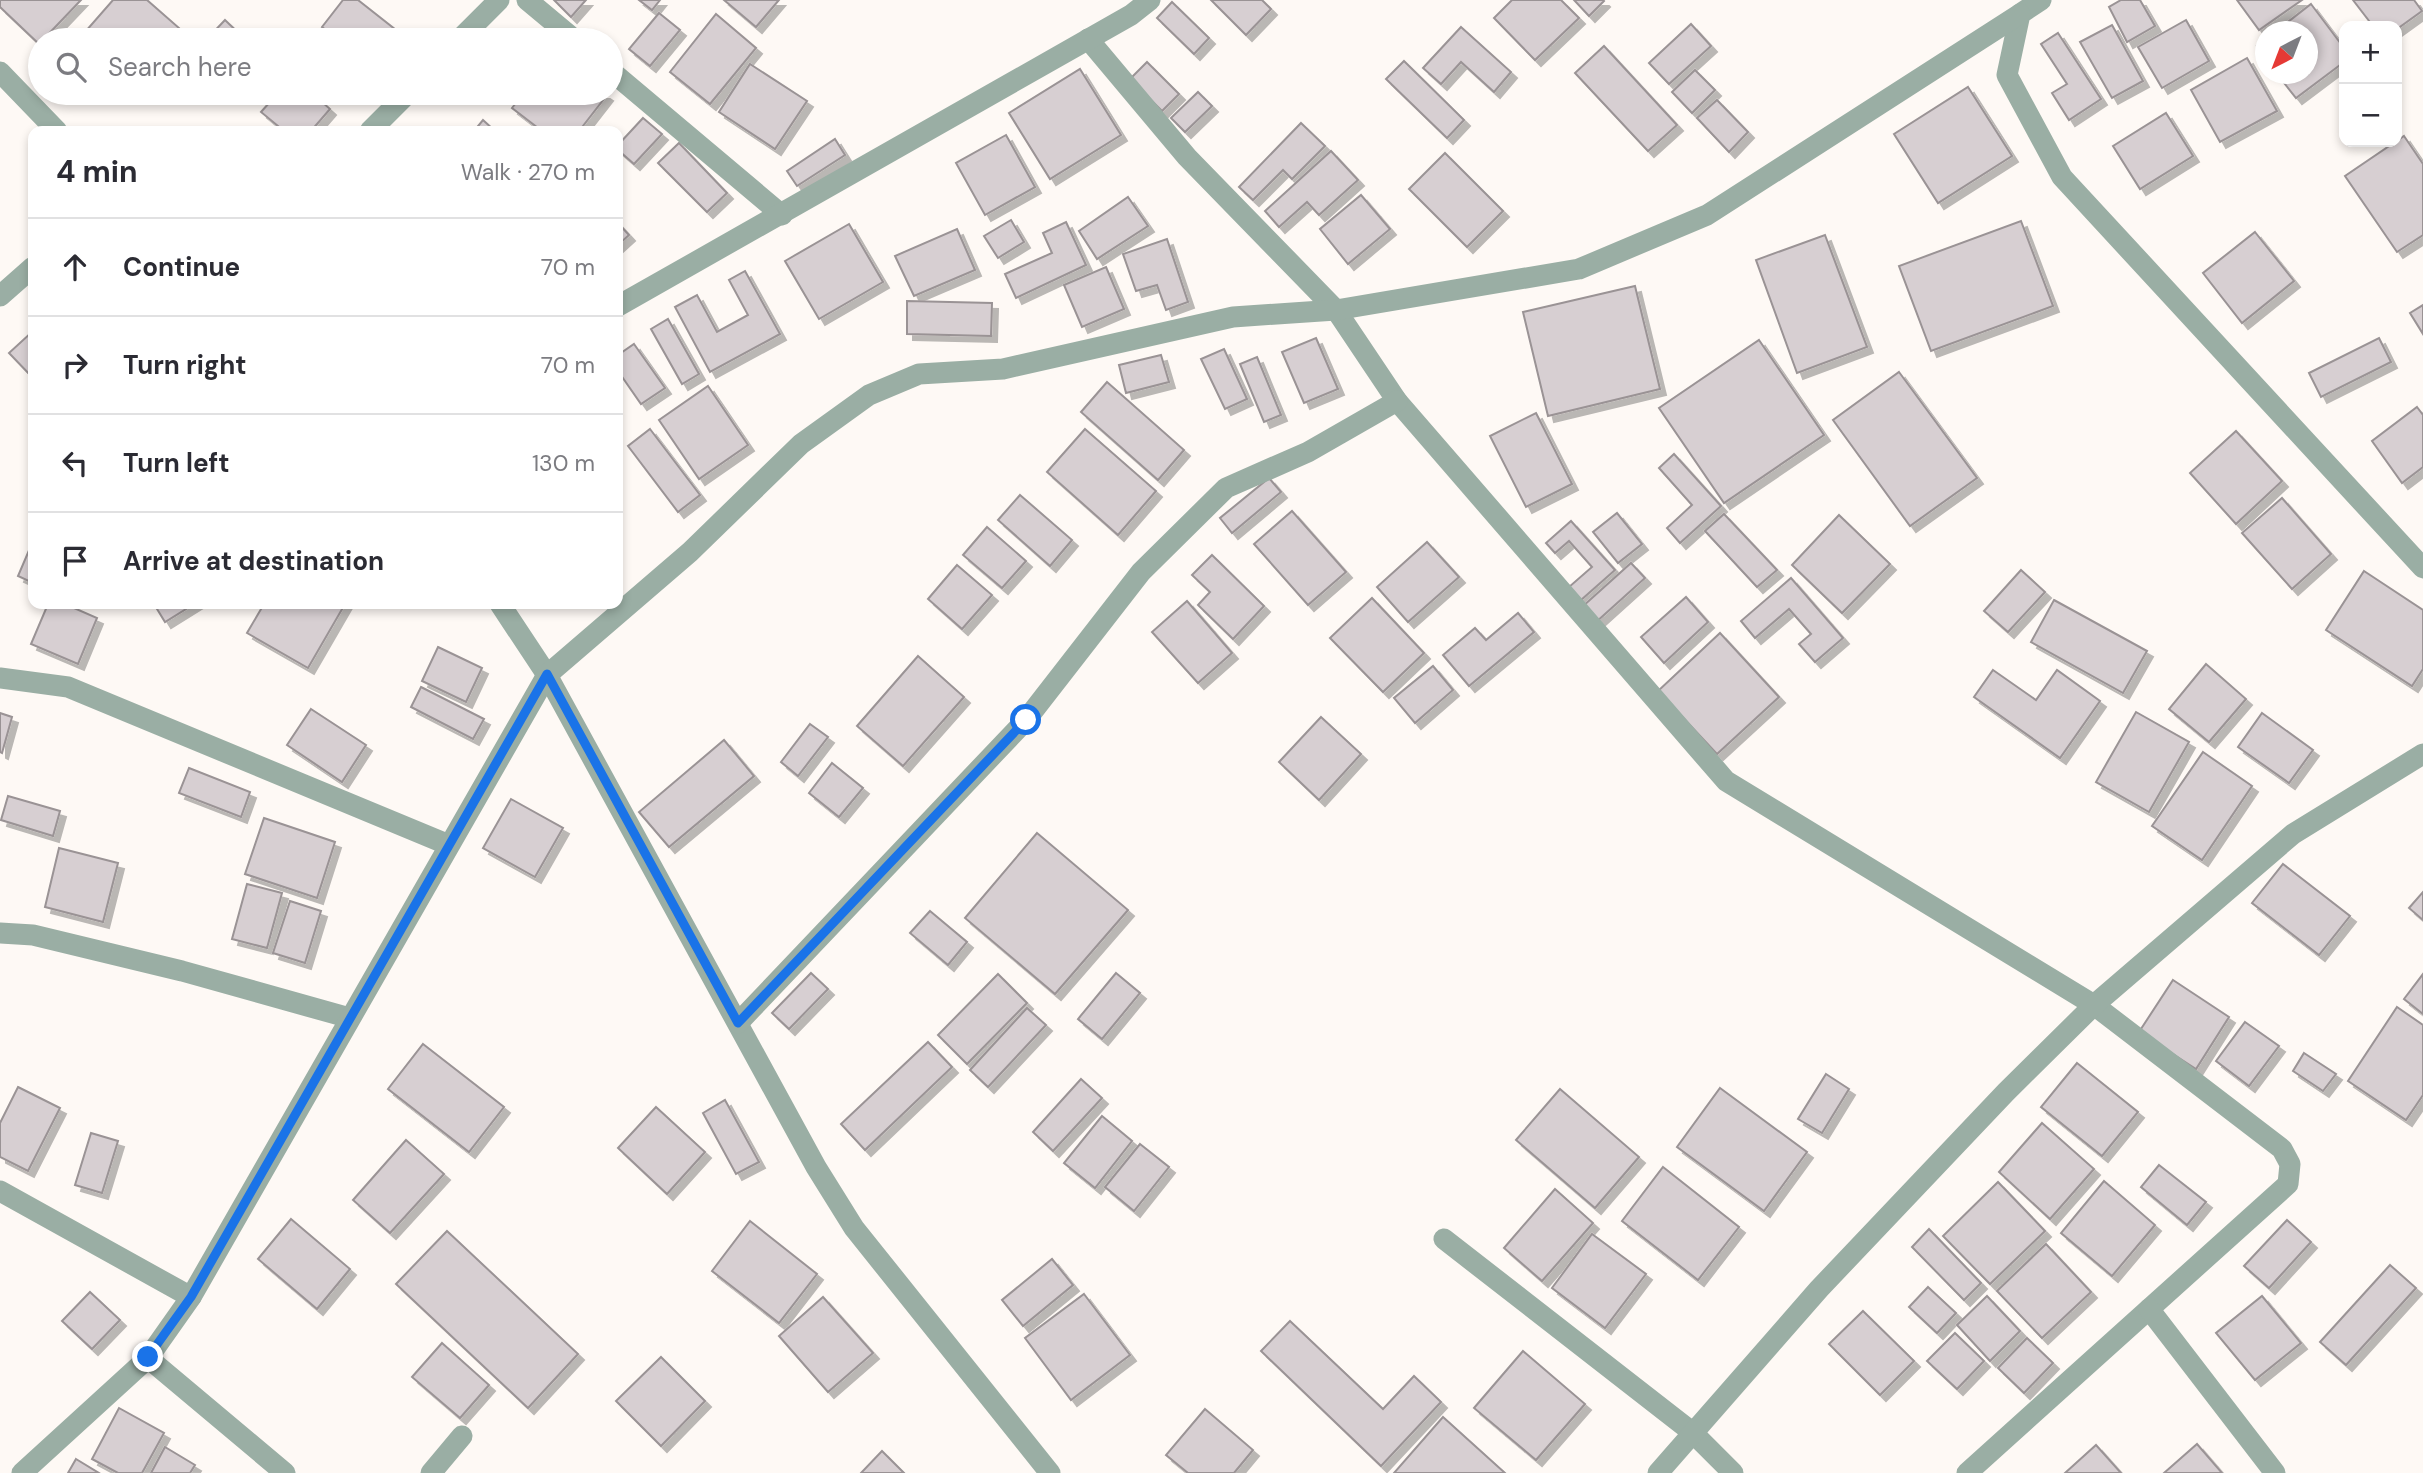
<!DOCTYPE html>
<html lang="en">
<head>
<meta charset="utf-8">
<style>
	:root { --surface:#fff; --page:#f2f2f3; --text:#2b2b33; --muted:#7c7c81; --line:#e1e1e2 }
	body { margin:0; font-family:"DM Sans",sans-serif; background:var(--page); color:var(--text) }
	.controls { position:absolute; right:21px; top:21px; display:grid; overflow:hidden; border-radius:14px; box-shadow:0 4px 10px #0003 }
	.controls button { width:63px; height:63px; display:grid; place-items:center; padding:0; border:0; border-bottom:2px solid var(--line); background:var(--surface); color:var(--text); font:35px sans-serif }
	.compass { position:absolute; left:2255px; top:21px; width:63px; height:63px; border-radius:50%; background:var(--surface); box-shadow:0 4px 10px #0003; rotate:222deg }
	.stop { position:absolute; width:21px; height:21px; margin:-16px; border:5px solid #1a73e8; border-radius:50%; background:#fff }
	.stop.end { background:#1a73e8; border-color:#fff; box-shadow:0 2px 7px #0008 }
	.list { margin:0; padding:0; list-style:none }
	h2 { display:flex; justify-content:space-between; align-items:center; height:91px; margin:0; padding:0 28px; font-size:30px }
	h2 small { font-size:23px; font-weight:400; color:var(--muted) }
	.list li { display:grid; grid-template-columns:46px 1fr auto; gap:21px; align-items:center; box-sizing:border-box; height:98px; padding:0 28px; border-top:2px solid var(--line) }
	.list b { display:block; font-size:26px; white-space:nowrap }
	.list em { font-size:23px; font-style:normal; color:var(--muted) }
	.icon { flex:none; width:38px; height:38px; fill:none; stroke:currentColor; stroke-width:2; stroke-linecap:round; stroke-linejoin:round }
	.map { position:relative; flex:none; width:2423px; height:1473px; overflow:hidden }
	.search { position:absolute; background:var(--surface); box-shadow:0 4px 10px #0003; left:28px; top:28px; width:595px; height:77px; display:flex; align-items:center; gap:18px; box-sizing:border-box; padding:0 24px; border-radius:38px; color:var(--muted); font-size:26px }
	.panel { position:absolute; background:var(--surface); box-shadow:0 4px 10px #0003; left:28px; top:126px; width:595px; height:483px; border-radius:14px }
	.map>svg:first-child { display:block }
	.building { fill:#d7cfd2; stroke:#9a9395; stroke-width:2; filter:url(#shadow) }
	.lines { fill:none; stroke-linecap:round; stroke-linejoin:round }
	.minor { stroke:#9aaea4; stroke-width:21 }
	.route { stroke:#1a73e8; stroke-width:9 }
</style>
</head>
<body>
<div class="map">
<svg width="2423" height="1473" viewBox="0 0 2423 1473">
	<defs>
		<filter id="shadow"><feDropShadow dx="6" dy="6" stdDeviation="0" flood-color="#0004"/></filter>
	</defs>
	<rect width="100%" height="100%" fill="#fef9f5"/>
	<!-- building -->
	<g class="building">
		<polygon points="0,0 81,0 39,44 0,7"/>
		<polygon points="113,0 147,0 179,28 169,40 78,40"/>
		<polygon points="343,0 358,0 396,30 388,40 339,40 322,27"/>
		<polygon points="554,0 586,0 571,17"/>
		<polygon points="639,0 660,0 652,10"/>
		<polygon points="724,0 779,0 756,27"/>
		<polygon points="1211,0 1262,0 1271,9 1246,35"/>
		<polygon points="1512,0 1561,0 1579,18 1535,60 1494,18"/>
		<polygon points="1574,0 1603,0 1604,1 1589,16"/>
		<polygon points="2121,0 2140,0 2155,26 2127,42 2109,7"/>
		<polygon points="2237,0 2302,0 2259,30"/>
		<polygon points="2353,0 2414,0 2422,11 2397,29 2397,26 2373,26"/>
		<polygon points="1172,2 1209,38 1194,54 1157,18"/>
		<polygon points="2311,4 2344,48 2344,62 2296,98 2277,74 2308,74 2308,32 2275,32"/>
		<polygon points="659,13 680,30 650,66 629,49"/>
		<polygon points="716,14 756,48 710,104 670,72"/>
		<polygon points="225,20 246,40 206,40"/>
		<polygon points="2186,20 2209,61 2162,88 2138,47"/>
		<polygon points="1691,24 1711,46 1669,84 1649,63"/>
		<polygon points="2112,25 2143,81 2112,98 2080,42"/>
		<polygon points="1461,27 1511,72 1494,92 1461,62 1441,84 1423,68"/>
		<polygon points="317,31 329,40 310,40"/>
		<polygon points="2058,33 2101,99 2069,120 2052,93 2067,84 2041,44"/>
		<polygon points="2266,39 2266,58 2257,46"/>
		<polygon points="1604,46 1677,125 1648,151 1575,73"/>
		<polygon points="2247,58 2277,111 2220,142 2191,90"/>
		<polygon points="1404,61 1464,120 1447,138 1386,79"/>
		<polygon points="1147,62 1179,94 1162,111 1130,79"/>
		<polygon points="750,64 807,101 775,149 719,112"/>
		<polygon points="1080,69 1121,135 1050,179 1009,113"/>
		<polygon points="1695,70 1715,90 1692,113 1672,92"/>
		<polygon points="1968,87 2012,156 1938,203 1894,134"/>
		<polygon points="1198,92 1212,106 1185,132 1171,118"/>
		<polygon points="278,93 312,93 330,109 311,131 284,131 261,112"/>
		<polygon points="524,93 604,93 607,95 579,131 542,131 512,108"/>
		<polygon points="1717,100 1748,132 1729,152 1697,118"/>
		<polygon points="2166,113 2193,156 2140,189 2113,146"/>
		<polygon points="643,118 662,134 634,164 618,150 618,145"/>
		<polygon points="483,120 495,131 474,131"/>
		<polygon points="1301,123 1325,146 1292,179 1283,170 1253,200 1239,187"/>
		<polygon points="1006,135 1035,187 985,215 956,163"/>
		<polygon points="2404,136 2423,164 2423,235 2397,252 2345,176"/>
		<polygon points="835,139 845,155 797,186 787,171"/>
		<polygon points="679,143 727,193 707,212 658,163"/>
		<polygon points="1331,151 1358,180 1319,215 1307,202 1279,227 1265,211"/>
		<polygon points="1445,153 1503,211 1467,247 1409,189"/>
		<polygon points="1361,195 1390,229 1348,264 1320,229"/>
		<polygon points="1128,197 1148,226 1097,259 1079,231"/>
		<polygon points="1011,220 1024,242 998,258 984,236"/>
		<polygon points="2021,221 2053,306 1931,351 1899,266"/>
		<polygon points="1066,222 1086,265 1016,298 1005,274 1052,253 1043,233"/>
		<polygon points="618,223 629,235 618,245"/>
		<polygon points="849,224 883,282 819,319 785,261"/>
		<polygon points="957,229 975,270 914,296 895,256"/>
		<polygon points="2255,232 2294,281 2242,323 2203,273"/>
		<polygon points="1825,235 1867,347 1797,373 1756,260"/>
		<polygon points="1167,239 1188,302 1166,310 1157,285 1136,291 1123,254"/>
		<polygon points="1106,267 1124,309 1082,327 1064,285"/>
		<polygon points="745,271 780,334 710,372 675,307 697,295 717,332 748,315 729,280"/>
		<polygon points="1635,286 1660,389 1548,416 1523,312"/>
		<polygon points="907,301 992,303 991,336 907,334"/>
		<polygon points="2423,305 2423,334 2410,313"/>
		<polygon points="668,319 699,374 682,384 651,329"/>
		<polygon points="33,331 33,378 9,353"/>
		<polygon points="1316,338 1338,389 1304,403 1282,352"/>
		<polygon points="2379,338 2391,362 2321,397 2309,373"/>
		<polygon points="1759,340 1824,435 1724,503 1659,408"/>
		<polygon points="634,344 665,388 641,404 618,371 618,355"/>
		<polygon points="1224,349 1247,399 1225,409 1201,359"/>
		<polygon points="1161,355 1169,382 1126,393 1119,365"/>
		<polygon points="1257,357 1281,415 1264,422 1240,364"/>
		<polygon points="1899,372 1977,478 1910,526 1833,420"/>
		<polygon points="1107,382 1184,450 1158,480 1081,412"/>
		<polygon points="708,386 748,445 699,479 659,420"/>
		<polygon points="2417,407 2423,415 2423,467 2402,483 2372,441"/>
		<polygon points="1536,413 1572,484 1526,507 1490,436"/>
		<polygon points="650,429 700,495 678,512 628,446"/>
		<polygon points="1085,429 1156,491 1118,535 1047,472"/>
		<polygon points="2236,431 2282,481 2236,524 2190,473"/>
		<polygon points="1674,454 1721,506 1680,543 1667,528 1692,505 1659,468"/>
		<polygon points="1269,478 1281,492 1232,533 1220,518"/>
		<polygon points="1020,495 1072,540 1050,566 998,520"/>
		<polygon points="2282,498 2331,554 2292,589 2242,533"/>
		<polygon points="1292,511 1346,572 1308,605 1254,544"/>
		<polygon points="1617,513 1642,544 1618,563 1593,532"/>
		<polygon points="1724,514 1777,570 1757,587 1705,531"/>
		<polygon points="1839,515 1890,564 1842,613 1792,565"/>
		<polygon points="1571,521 1615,570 1581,600 1569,587 1592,567 1569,541 1555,553 1546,543"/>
		<polygon points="987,527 1026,561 1002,588 963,555"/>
		<polygon points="33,541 33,583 18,576"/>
		<polygon points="1427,542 1459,577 1408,622 1377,587"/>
		<polygon points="1212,555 1264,606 1233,639 1198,605 1210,592 1192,575"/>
		<polygon points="1631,563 1645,578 1595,623 1582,607"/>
		<polygon points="957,565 992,595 962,629 928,599"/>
		<polygon points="2021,570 2045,592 2008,632 1984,611"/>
		<polygon points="2364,571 2423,610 2423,669 2412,686 2326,630"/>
		<polygon points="1791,578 1843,638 1815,662 1799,644 1811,634 1789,609 1755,638 1741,621"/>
		<polygon points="1686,597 1708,622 1664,663 1641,637"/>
		<polygon points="1372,598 1424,653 1383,692 1330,638"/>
		<polygon points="2054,600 2147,651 2123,693 2031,642"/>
		<polygon points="1187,601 1232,653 1198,683 1152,632"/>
		<polygon points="48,604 65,604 97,618 78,664 31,644"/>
		<polygon points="154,604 194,604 165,622"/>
		<polygon points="264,604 345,604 308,668 247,633"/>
		<polygon points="1518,613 1534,632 1469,686 1443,655 1475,628 1486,640"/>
		<polygon points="1720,633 1779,697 1717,754 1658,691"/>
		<polygon points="438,647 482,668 466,702 422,681"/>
		<polygon points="918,656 964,697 903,766 857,726"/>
		<polygon points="2206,664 2246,699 2209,742 2169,709"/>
		<polygon points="1433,666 1453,690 1415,723 1394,698"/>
		<polygon points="1993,670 2036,700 2057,670 2100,701 2060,758 1974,697"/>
		<polygon points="421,687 484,719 473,739 411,707"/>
		<polygon points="311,709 366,745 342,782 287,745"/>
		<polygon points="2136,712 2189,742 2149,812 2096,782"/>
		<polygon points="0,713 12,717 2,753 0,752"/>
		<polygon points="2262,713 2313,750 2289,783 2238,747"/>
		<polygon points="1321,717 1361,754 1319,800 1279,762"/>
		<polygon points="810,724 828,737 798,776 781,762"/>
		<polygon points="724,740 754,776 669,847 639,812"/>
		<polygon points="2203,752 2252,786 2202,860 2152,826"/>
		<polygon points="832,763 863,788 839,817 809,793"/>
		<polygon points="189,768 250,792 241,817 179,793"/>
		<polygon points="8,796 60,811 53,836 1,820"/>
		<polygon points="511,799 563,828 535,877 483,848"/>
		<polygon points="264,818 335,842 317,898 245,874"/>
		<polygon points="1037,833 1128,910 1055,994 965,918"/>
		<polygon points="59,848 118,863 103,922 45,907"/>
		<polygon points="2283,864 2350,916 2319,955 2252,903"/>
		<polygon points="247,884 282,893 267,948 232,939"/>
		<polygon points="2423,892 2423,920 2409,908"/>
		<polygon points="290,901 321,911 305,963 273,953"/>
		<polygon points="930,911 967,942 948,965 910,933"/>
		<polygon points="811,973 828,989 789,1029 772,1013"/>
		<polygon points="1116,973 1140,993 1102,1039 1078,1019"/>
		<polygon points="998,974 1027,1003 967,1064 938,1035"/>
		<polygon points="2423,974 2423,1014 2404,999"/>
		<polygon points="2173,980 2229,1017 2196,1069 2139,1032"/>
		<polygon points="2397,1007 2423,1025 2423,1095 2406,1120 2348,1081"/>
		<polygon points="1027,1008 1046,1025 988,1087 970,1070"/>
		<polygon points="2245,1022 2279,1046 2249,1086 2216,1061"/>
		<polygon points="928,1042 952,1067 865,1150 841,1124"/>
		<polygon points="423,1044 504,1107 469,1152 388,1089"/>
		<polygon points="2304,1053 2336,1074 2323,1091 2293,1071"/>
		<polygon points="2077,1063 2138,1112 2102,1156 2041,1107"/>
		<polygon points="1826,1074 1849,1089 1822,1133 1798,1119"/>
		<polygon points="1081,1079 1102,1098 1053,1151 1033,1132"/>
		<polygon points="18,1087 60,1108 28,1171 0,1157 0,1123"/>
		<polygon points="1720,1088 1807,1152 1764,1211 1677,1147"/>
		<polygon points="1560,1089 1639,1157 1595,1208 1516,1140"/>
		<polygon points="725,1100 759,1162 736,1174 703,1113"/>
		<polygon points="656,1107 705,1152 667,1194 618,1148"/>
		<polygon points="1102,1116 1132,1141 1095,1188 1064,1163"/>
		<polygon points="2042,1123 2094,1169 2050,1219 1999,1172"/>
		<polygon points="91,1133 118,1141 102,1193 75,1185"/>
		<polygon points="406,1140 444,1174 390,1233 353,1200"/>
		<polygon points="1140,1144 1169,1167 1134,1211 1105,1187"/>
		<polygon points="2159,1165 2206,1202 2187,1225 2141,1187"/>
		<polygon points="1663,1167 1739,1227 1698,1280 1622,1221"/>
		<polygon points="2104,1181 2155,1225 2112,1276 2061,1233"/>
		<polygon points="1998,1182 2045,1231 1990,1284 1943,1236"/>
		<polygon points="1555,1189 1593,1223 1542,1281 1504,1248"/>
		<polygon points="291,1219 350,1269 317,1309 258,1259"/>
		<polygon points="2287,1220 2311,1242 2269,1288 2244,1266"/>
		<polygon points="750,1221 817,1274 779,1323 712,1271"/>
		<polygon points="1929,1229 1981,1283 1964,1300 1912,1247"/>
		<polygon points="447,1231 578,1354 528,1408 396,1284"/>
		<polygon points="1592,1234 1646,1274 1605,1328 1552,1288"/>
		<polygon points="2046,1244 2091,1292 2042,1338 1997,1291"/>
		<polygon points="1052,1259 1073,1285 1023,1326 1002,1300"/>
		<polygon points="2390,1265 2416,1288 2346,1365 2320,1342"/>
		<polygon points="1928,1287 1956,1313 1937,1333 1909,1307"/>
		<polygon points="90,1292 120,1320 92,1349 62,1321"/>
		<polygon points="1084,1294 1130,1355 1071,1400 1025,1338"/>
		<polygon points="1987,1296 2020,1331 1990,1361 1957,1325"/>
		<polygon points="2262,1296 2301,1343 2255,1380 2216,1333"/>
		<polygon points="823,1297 873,1353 828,1392 779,1336"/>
		<polygon points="1863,1311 1914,1361 1880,1395 1829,1344"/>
		<polygon points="1290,1321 1383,1409 1414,1376 1441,1402 1381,1466 1261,1351"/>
		<polygon points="1955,1333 1984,1361 1957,1389 1927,1361"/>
		<polygon points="2027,1338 2053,1363 2024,1393 1998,1368"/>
		<polygon points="442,1343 489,1385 460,1418 412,1377"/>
		<polygon points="1523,1351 1585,1404 1536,1460 1474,1408"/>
		<polygon points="661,1357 705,1401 661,1446 616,1401"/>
		<polygon points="119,1408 164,1433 142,1473 118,1473 92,1459"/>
		<polygon points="1205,1409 1253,1450 1234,1473 1188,1473 1166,1455"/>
		<polygon points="1443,1417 1505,1473 1394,1473"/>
		<polygon points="2197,1444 2222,1473 2164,1473"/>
		<polygon points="2096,1445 2121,1473 2065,1473"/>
		<polygon points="165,1447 195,1465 190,1473 151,1473"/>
		<polygon points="882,1451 904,1473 861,1473"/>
		<polygon points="76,1459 99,1473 68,1473"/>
	</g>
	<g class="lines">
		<!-- minor -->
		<g class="minor">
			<polyline points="527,0 575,40"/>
			<polyline points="2041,0 2020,14 2007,75 2062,177 2423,568"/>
			<polyline points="1088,39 1187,157 1336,310 1397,401 1726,781 2094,1005 2282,1149 2290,1164 2288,1184 1967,1473"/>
			<polyline points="459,40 499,0"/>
			<polyline points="611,71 782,215"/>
			<polyline points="0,72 57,131"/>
			<polyline points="370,131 408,93"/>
			<polyline points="0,296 33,267"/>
			<polyline points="618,306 1131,15 1150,0"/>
			<polyline points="500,604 547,675 816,1167 854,1228 1050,1473"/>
			<polyline points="0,678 68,687 449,845"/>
			<polyline points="0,933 33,935 182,971 350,1018"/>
			<polyline points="738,1023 1026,720 1141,572 1226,488 1308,452 1397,401"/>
			<polyline points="0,1191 191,1297"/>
			<polyline points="1444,1239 1692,1432 1733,1473"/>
			<polyline points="2149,1309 2275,1473"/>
			<polyline points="148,1358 285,1473"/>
			<polyline points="22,1473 148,1358 191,1297 547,675 690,552 801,444 869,395 919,374 1003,369 1233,317 1336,310 1579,269 1707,215 2020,14"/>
			<polyline points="431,1473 462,1436"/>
			<polyline points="1658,1473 1819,1289 2006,1092 2094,1005 2293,834 2423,754"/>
		</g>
	</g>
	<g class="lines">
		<!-- route -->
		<polyline class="route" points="148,1357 191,1297 547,674 738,1023 1026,720"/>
	</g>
</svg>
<div class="controls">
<button>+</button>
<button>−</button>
</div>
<svg class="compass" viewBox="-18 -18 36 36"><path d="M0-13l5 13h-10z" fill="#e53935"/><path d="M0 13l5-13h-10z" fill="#7c7c81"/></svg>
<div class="stop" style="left:1026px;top:720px"></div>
<div class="stop end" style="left:148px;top:1357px"></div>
<div class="search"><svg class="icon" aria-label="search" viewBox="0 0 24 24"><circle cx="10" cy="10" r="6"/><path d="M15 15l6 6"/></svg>Search here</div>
<section class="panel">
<h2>4 min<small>Walk · 270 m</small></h2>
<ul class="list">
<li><svg class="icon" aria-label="ahead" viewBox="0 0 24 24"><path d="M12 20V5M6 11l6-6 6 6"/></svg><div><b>Continue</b></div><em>70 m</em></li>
<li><svg class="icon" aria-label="right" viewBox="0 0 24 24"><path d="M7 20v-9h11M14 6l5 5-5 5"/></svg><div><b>Turn right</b></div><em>70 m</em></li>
<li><svg class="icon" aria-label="left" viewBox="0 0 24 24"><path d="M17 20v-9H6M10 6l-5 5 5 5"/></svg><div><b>Turn left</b></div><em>130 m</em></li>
<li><svg class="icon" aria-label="arrive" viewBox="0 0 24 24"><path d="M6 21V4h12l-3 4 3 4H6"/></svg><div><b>Arrive at destination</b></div></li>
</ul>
</section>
</div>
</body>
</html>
